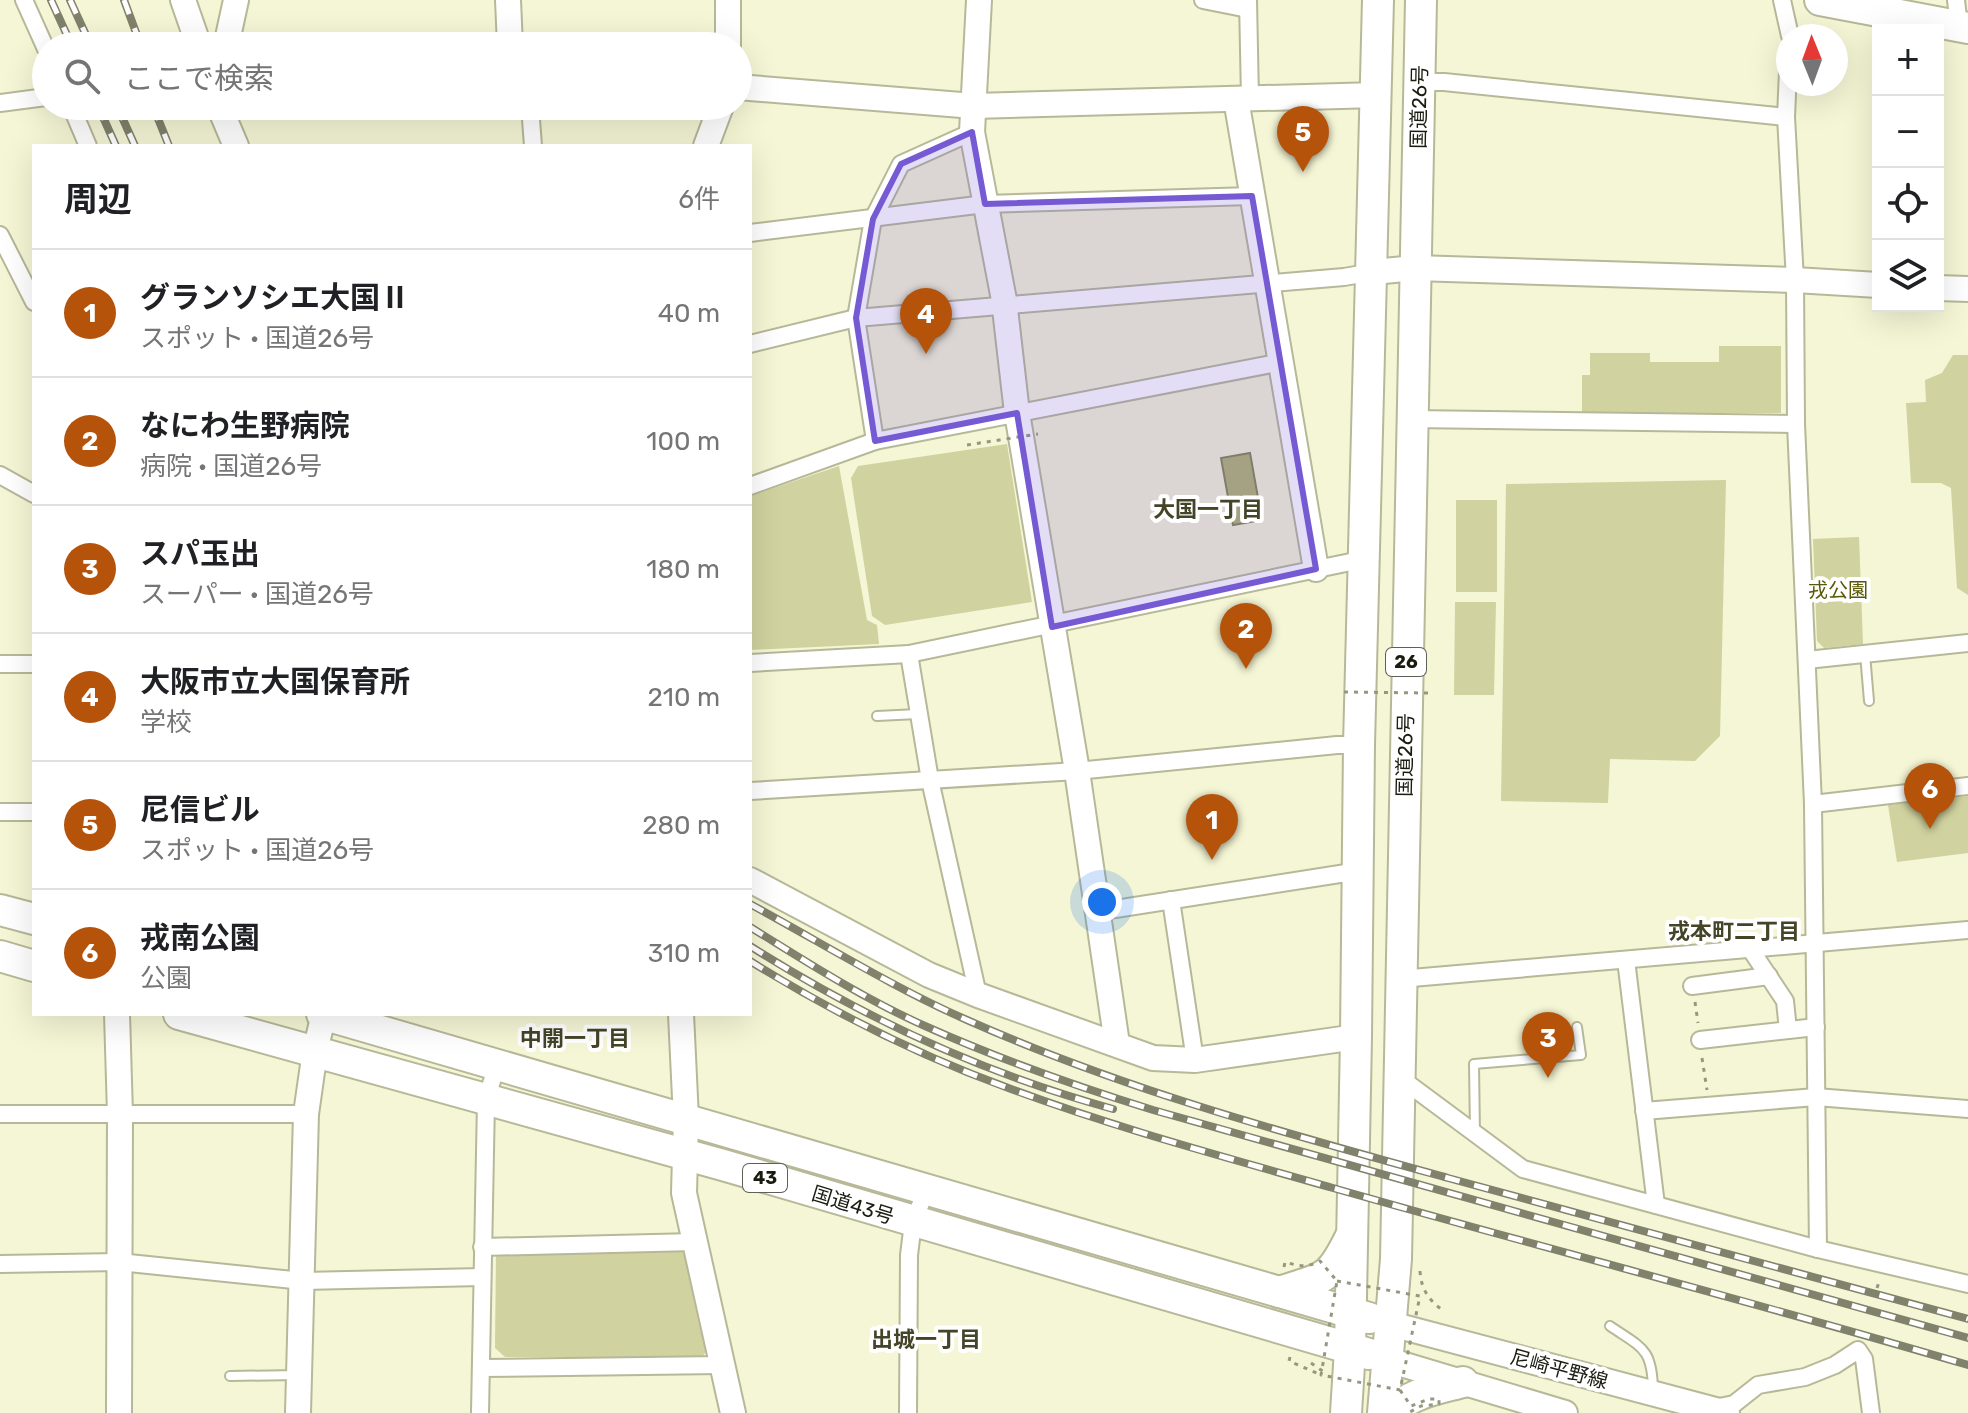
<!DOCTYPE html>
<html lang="ja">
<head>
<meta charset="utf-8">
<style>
	:root { --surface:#fff; --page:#f6f6f6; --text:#202124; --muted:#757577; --line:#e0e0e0; --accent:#b45309 }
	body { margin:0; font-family:Rubik,"Noto Sans JP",sans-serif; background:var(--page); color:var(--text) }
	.controls { position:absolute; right:24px; top:24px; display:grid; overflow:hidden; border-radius:0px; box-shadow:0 8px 32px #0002 }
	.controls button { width:72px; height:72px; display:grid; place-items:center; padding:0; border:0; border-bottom:2px solid var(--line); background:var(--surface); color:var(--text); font:40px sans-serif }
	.compass { position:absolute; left:1776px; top:24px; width:72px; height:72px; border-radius:50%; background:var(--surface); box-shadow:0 8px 32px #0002; rotate:359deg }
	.you { position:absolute; left:1102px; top:902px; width:28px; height:28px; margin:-20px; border:6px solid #fff; border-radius:50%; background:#1a73e8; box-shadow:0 0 0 12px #1a73e833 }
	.badge { display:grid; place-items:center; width:52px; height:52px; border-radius:50%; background:var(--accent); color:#fff; font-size:26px; font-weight:700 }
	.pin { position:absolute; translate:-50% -66px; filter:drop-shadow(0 2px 4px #0008) }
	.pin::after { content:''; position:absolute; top:42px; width:28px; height:24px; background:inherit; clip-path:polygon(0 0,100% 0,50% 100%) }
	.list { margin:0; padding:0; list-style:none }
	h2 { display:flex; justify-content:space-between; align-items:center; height:104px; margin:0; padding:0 32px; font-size:34px }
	h2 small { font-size:26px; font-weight:400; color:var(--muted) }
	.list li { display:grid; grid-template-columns:52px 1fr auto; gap:24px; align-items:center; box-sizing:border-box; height:128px; padding:0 32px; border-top:2px solid var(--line) }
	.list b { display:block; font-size:30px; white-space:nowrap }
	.list p { margin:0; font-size:26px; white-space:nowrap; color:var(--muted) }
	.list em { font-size:26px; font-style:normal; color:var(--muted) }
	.icon { flex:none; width:44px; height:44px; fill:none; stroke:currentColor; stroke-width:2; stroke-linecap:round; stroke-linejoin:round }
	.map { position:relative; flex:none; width:1968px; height:1413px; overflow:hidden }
	.search { position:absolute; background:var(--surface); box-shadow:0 8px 32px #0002; left:32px; top:32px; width:720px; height:88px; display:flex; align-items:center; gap:20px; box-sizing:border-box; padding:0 28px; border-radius:44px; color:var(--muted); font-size:30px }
	.panel { position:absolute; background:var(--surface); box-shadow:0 8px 32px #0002; left:32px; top:144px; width:720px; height:872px; border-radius:0px }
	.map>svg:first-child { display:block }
	.green { fill:#d0d29f }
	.water { fill:#b2b471; stroke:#858654; stroke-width:2 }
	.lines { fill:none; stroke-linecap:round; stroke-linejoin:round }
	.lane-casing { stroke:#b7b898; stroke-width:12 }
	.street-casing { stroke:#b7b898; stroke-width:20 }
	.secondary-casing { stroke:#b7b898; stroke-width:28 }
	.highway-casing { stroke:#b7b898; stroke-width:34 }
	.path { stroke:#96977f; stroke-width:3; stroke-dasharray:4 6; stroke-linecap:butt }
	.lane { stroke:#fff; stroke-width:8 }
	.street { stroke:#fff; stroke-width:16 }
	.secondary { stroke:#fff; stroke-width:24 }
	.highway { stroke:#fff; stroke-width:30 }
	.rail-casing { stroke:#81826c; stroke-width:8 }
	.rail { stroke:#fff; stroke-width:5; stroke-dasharray:15; stroke-linecap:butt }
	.path-bridge { stroke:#96977f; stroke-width:3; stroke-dasharray:4 6; stroke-linecap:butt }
	.marked { fill:#755ad4; fill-opacity:0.2; stroke:#755ad4; stroke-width:6; stroke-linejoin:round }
	.labels { text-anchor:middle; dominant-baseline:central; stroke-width:8; stroke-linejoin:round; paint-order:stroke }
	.shield { fill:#fff; stroke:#5f6058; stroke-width:2 }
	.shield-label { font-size:18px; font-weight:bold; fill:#1b1c10 }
	.street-label { font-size:20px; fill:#1b1c10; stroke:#fff }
	.park-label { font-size:20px; fill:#595906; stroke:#fff }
	.neighbourhood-label { font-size:22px; font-weight:bold; fill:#444428; stroke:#fff }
</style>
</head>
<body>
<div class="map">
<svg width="1968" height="1413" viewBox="0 0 1968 1413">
	<rect width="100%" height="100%" fill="#f5f6d5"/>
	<!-- green -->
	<g class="green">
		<polygon points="1719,346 1781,346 1781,413 1582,413 1582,375 1590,375 1590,353 1650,353 1650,362 1719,362"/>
		<polygon points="1953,355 1968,355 1968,595 1957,588 1951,488 1941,483 1911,483 1906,403 1926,402 1925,380 1942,373"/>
		<polygon points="1007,444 1032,602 885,625 872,616 851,478 858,466"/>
		<polygon points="839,466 867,620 877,625 879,644 750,650 750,496"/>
		<polygon points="1726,480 1720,736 1695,761 1610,759 1608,803 1501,801 1506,484"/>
		<rect x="1456" y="500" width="41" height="92"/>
		<polygon points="1859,537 1863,644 1824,648 1817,641 1813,539"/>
		<polygon points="1455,602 1496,602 1494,695 1454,695"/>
		<polygon points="1968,796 1968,853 1897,862 1888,805"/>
		<polygon points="502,1250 680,1250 686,1254 709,1348 702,1357 505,1357 495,1348 496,1255"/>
	</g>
	<!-- water -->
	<polygon class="water" points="1250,453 1262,520 1233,525 1221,458"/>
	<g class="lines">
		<!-- lane casing -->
		<g class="lane-casing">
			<g id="lane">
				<polyline points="1865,654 1869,701"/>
				<polyline points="877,716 918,714"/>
				<polyline points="1475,1134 1474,1064 1581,1055 1577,1027"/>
				<path d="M1610,1326C1642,1348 1652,1348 1653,1389"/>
				<polyline points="230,1376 298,1375"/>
			</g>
		</g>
		<!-- street casing -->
		<g class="street-casing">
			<g id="street">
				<polyline points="24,0 46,49"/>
				<polyline points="1203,0 1248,9"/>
				<polyline points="1248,0 1250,99"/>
				<polyline points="1782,0 1790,36"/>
				<polyline points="1956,0 1959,26"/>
				<polyline points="1788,71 1786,117 1795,280 1796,424 1813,804 1818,1249"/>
				<polyline points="1419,82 1444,82 1786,117"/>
				<polyline points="0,103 46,97"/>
				<polyline points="71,106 88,146"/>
				<polyline points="530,106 533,146"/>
				<polyline points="750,233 985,204 1252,196"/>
				<polyline points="0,235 34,302"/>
				<polyline points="750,344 856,318 1344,277 1373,272"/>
				<polyline points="1411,419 1796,424"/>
				<polyline points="875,441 856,318 873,219 901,164 972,132"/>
				<polyline points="0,475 34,494"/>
				<polyline points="750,486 875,441 1282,362"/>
				<polyline points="909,654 930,780 978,995"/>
				<polyline points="1807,660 1968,643"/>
				<polyline points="750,663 909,654 1365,559"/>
				<polyline points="0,664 34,664"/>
				<polyline points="750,791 1077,771 1337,745 1359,745"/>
				<polyline points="1813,804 1968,786"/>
				<polyline points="0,812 34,812"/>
				<polyline points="1171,900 1195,1060"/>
				<polyline points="1096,912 1359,871"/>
				<polyline points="1751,950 1785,1001 1788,1030"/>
				<polyline points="1626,960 1656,1205"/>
				<polyline points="1400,979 1968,930"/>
				<polyline points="1692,986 1769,976"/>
				<polyline points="1700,1040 1816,1027"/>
				<polyline points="1399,1077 1523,1169 1818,1249 1968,1284"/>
				<polyline points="1644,1111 1816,1097 1968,1109"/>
				<polyline points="0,1114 306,1114"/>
				<polyline points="482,1247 695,1242"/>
				<polyline points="0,1264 119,1262 303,1281 482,1277"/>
				<polyline points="481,1368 722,1365"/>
				<polyline points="1714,1408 1734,1404 1758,1385 1805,1377 1835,1365 1858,1350 1864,1359 1871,1413"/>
				<polyline points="480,1413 486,1100 497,1065"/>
				<polyline points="908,1413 909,1255 913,1223 927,1188"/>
			</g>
		</g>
		<!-- secondary casing -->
		<g class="secondary-casing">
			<g id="secondary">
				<polyline points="183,0 199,46"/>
				<polyline points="508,0 510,46"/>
				<polyline points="979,0 972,132 1004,300 1017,413 1077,771 1117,1044"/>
				<polyline points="226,46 236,0"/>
				<polyline points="728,46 728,0"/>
				<polyline points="738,87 974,106 1377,95"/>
				<polyline points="1236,99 1316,569"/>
				<polyline points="219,106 236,146"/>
				<polyline points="706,146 721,106"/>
				<polyline points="1373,272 1415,268 1795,280 1878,285"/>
				<polyline points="1938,288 1968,289"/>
				<polyline points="750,880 929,975 978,995 1153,1058 1195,1060 1356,1037"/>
				<polyline points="117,1014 120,1114 119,1413"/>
				<polyline points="681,1014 686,1119 684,1193 733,1413"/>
				<polyline points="1391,1324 1727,1413"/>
				<polyline points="1388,1360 1565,1413"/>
				<polyline points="298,1413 306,1114 315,1051 324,1014"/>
			</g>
		</g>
		<!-- highway casing -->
		<g class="highway-casing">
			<g id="highway">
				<polyline points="1820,0 1968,28"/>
				<polyline points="0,910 34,919"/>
				<polyline points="0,956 34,966"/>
				<polyline points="179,1014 723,1165 1369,1354"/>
				<polyline points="322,1014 1369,1318"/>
				<path d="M1279,1292C1325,1277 1329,1281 1351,1236"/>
				<polyline points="1346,1413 1350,1349 1356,1037 1359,745 1378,0"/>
				<polyline points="1383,1413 1396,1259 1421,0"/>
				<path d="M1391,1413C1410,1393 1437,1389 1463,1382"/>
			</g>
		</g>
		<!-- path -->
		<g class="path">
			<polyline points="1695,1002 1698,1023"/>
			<polyline points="1702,1058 1707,1090"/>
			<path d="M1420,1271C1421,1289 1429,1301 1444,1311"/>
			<polyline points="1877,1288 1880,1279"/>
			<polyline points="1290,1357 1289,1361 1321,1375"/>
			<polyline points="1311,1363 1324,1372"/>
		</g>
		<!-- lane -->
		<use href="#lane" class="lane"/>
		<!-- street -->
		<use href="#street" class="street"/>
		<!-- secondary -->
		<use href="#secondary" class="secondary"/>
		<!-- highway -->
		<use href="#highway" class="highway"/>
		<!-- rail casing -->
		<g class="rail-casing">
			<g id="rail">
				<polyline points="51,0 72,46"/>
				<polyline points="70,0 91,46"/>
				<polyline points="124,0 141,46"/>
				<polyline points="98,106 116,146"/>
				<polyline points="117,106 135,146"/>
				<polyline points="153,106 169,146"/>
				<path d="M750,904C822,943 892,987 967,1020C1122,1089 1285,1133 1448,1178C1621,1225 1794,1272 1968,1319"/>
				<path d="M750,927C807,962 864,999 925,1026C999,1059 1075,1086 1153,1110L1968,1338"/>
				<path d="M750,946C862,1017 985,1074 1113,1109"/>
				<path d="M750,961C832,1012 920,1056 1011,1089C1116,1128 1225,1157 1333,1188C1544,1248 1757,1303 1968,1365"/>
			</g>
		</g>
		<!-- rail -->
		<use href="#rail" class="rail"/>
		<!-- path-bridge -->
		<g class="path-bridge">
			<polyline points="967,445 1038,434"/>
			<polyline points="1344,692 1428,693"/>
			<path d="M1284,1267L1285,1262C1298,1266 1308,1268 1320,1261L1337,1281"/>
			<polygon points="1337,1281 1420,1296 1400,1390 1321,1375"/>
			<polyline points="1400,1390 1411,1406 1429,1399 1439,1399 1439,1404 1421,1406 1408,1413"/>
		</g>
	</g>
	<!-- marked area -->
	<path class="marked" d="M972,132L985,204L1252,196L1316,569L1052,627L1017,413L875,441L856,318L873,219L901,164Z"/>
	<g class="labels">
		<!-- shield labels -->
		<g class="shield">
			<rect x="1386" y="648" width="40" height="28" rx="6"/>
			<rect x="743" y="1164" width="44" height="28" rx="6"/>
		</g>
		<g class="shield-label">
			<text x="1406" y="662">26</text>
			<text x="765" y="1178">43</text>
		</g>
		<!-- street labels -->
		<g class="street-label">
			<text transform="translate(1419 107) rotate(-89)">国道26号</text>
			<text transform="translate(1405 755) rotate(-89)">国道26号</text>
			<text transform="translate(853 1205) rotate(17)">国道43号</text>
			<text transform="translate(1559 1369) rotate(15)">尼崎平野線</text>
		</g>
		<!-- park labels -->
		<g class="park-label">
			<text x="1838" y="590">戎公園</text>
		</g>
		<!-- neighbourhood labels -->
		<g class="neighbourhood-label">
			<text x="1208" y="509">大国一丁目</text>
			<text x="1734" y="931">戎本町二丁目</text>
			<text x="575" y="1038">中開一丁目</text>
			<text x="926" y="1339">出城一丁目</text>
		</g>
	</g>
</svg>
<div class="controls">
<button>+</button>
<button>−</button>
<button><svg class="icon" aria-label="locate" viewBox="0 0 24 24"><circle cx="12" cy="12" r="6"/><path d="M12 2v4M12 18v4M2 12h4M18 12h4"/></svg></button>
<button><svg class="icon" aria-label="layers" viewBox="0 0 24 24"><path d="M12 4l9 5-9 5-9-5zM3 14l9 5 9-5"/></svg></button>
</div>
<svg class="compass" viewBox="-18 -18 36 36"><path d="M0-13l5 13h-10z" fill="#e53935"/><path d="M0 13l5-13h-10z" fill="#757577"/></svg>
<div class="you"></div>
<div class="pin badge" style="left:1212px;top:860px">1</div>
<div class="pin badge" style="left:1246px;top:669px">2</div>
<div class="pin badge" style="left:1548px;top:1078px">3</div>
<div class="pin badge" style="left:926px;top:354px">4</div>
<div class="pin badge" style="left:1303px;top:172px">5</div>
<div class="pin badge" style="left:1930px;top:829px">6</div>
<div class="search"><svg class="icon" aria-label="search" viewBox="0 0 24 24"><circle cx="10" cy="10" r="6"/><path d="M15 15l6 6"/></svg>ここで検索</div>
<section class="panel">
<h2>周辺<small>6件</small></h2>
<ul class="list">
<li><span class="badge">1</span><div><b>グランソシエ大国Ⅱ</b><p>スポット · 国道26号</p></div><em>40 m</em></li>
<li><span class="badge">2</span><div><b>なにわ生野病院</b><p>病院 · 国道26号</p></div><em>100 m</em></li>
<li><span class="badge">3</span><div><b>スパ玉出</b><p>スーパー · 国道26号</p></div><em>180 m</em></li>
<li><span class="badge">4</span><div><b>大阪市立大国保育所</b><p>学校</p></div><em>210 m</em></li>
<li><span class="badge">5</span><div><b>尼信ビル</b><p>スポット · 国道26号</p></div><em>280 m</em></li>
<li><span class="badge">6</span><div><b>戎南公園</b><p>公園</p></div><em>310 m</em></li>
</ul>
</section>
</div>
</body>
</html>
